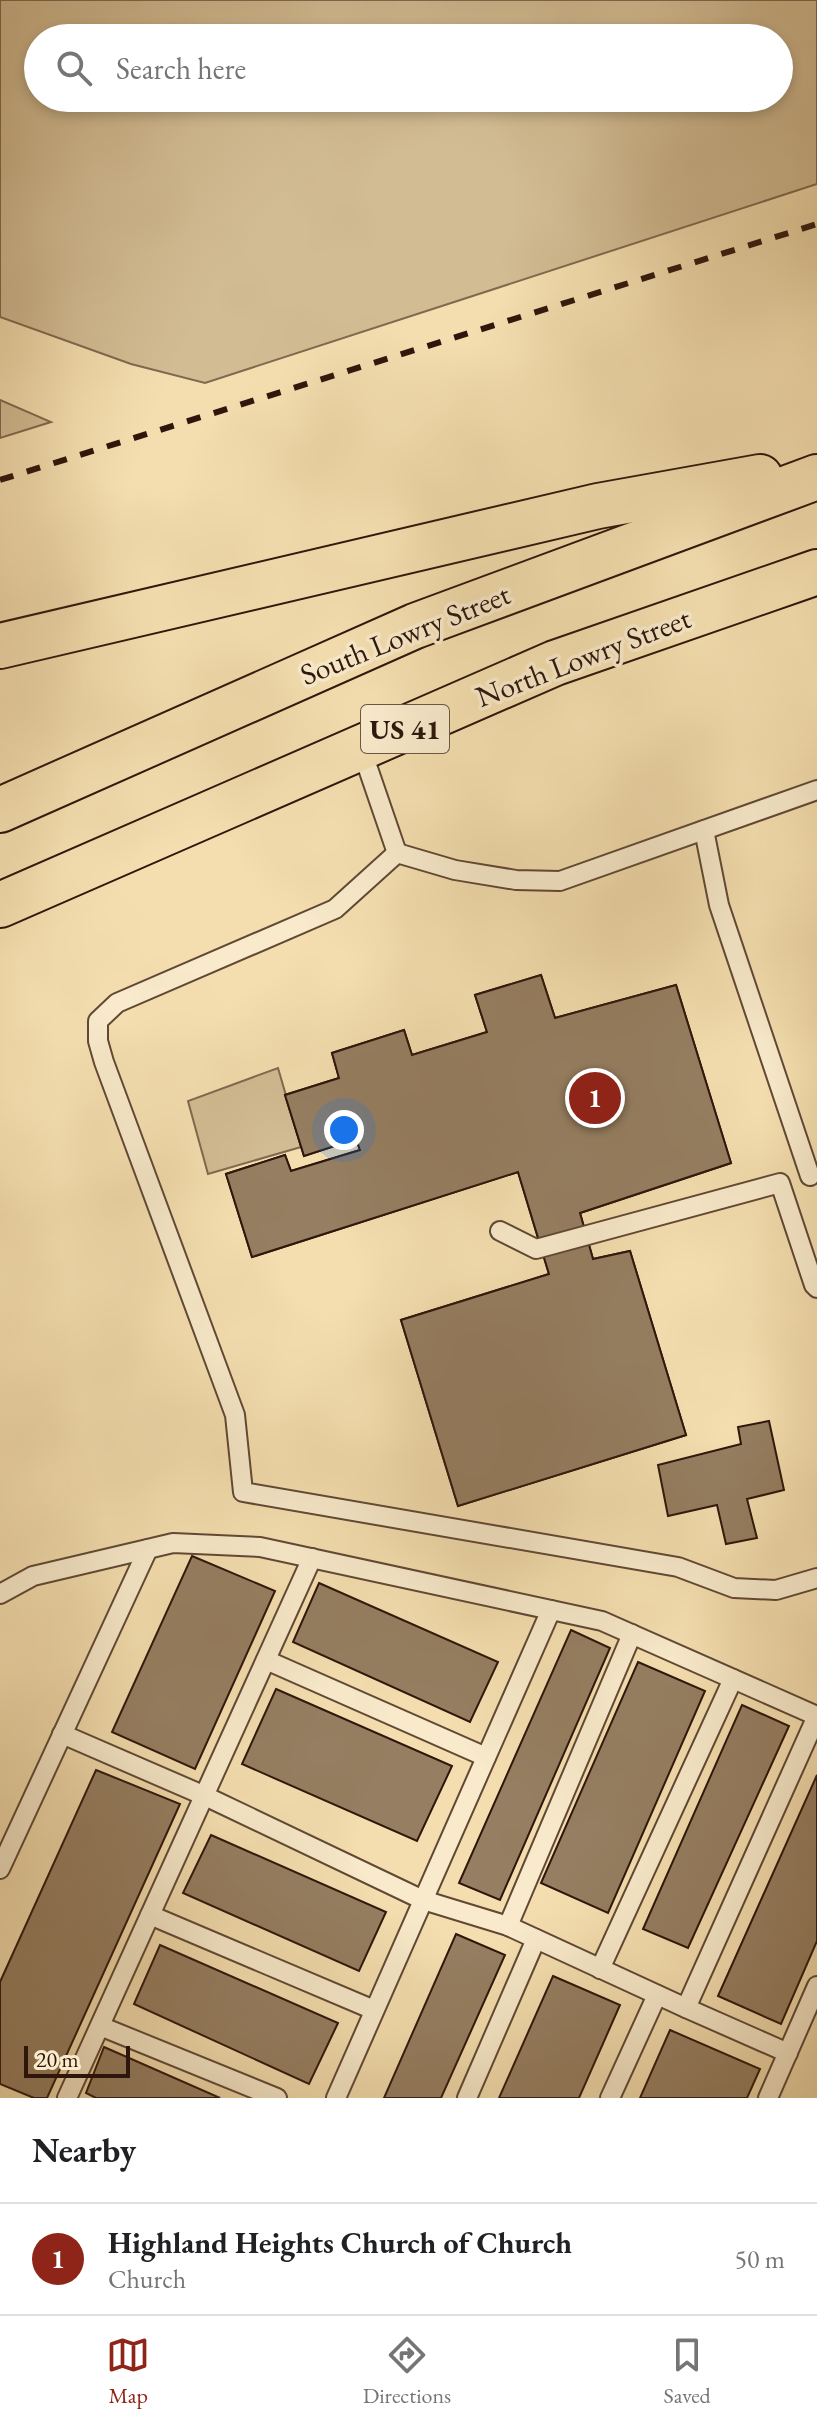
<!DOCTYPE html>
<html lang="en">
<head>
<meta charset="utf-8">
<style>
	:root { --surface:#fff; --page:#f6f6f6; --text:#202124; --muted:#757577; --line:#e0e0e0; --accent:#8f2418 }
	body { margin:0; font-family:"EB Garamond",serif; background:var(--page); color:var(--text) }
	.scale { position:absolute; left:24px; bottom:20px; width:106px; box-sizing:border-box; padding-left:8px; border:4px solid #2e160c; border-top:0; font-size:22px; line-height:28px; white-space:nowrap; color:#2e160c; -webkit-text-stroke:6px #f8eacb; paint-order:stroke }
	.you { position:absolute; left:344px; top:1130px; width:28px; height:28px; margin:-20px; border:6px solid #fff; border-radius:50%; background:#1a73e8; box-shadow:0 0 0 12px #1a73e833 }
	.badge { display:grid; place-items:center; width:52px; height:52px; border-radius:50%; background:var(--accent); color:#fff; font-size:26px; font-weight:700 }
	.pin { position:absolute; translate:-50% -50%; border:4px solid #fff; box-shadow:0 2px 8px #0006 }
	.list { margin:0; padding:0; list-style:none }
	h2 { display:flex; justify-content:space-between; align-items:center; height:104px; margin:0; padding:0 32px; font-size:34px }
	h2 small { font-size:26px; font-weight:400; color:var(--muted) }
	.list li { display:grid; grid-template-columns:52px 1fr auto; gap:24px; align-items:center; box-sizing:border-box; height:112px; padding:0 32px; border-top:2px solid var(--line) }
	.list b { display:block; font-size:30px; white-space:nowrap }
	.list p { margin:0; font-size:26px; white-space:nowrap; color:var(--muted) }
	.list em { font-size:26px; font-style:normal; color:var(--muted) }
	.icon { flex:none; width:44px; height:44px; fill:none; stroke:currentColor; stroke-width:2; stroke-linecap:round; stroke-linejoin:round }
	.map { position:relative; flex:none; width:817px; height:2098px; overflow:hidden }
	.search { position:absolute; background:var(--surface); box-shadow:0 4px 12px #0003; left:24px; right:24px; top:24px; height:88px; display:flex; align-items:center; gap:20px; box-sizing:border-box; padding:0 28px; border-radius:44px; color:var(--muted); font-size:30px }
	.sheet { height:216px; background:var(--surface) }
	nav { display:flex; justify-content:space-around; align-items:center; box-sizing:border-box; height:112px; border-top:2px solid var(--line); background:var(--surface); font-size:22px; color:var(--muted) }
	nav a { display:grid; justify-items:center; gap:4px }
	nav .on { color:var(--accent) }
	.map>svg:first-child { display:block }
	.green { fill:#d2bc93; stroke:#806950; stroke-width:2; fill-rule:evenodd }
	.building { fill:#957e61; stroke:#2e160c; stroke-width:2 }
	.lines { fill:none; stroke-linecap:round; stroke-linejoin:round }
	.service-casing { stroke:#604835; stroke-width:22 }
	.primary-casing { stroke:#2e160c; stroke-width:48 }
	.service { stroke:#f8eacb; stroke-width:18 }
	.primary { stroke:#f4deaf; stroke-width:44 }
	.rail { stroke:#2e160c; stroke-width:6; stroke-dasharray:14 14; stroke-linecap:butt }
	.labels { text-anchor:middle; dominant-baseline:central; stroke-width:7; stroke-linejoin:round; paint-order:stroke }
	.shield { fill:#f8eacb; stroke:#6b5645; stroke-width:2 }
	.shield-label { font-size:28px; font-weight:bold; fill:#2e160c }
	.street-label { font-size:30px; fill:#2e160c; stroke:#f8eacb }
</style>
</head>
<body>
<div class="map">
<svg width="817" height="2098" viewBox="0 0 817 2098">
	<rect width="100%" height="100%" fill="#f4deaf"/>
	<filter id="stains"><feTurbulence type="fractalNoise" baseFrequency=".0025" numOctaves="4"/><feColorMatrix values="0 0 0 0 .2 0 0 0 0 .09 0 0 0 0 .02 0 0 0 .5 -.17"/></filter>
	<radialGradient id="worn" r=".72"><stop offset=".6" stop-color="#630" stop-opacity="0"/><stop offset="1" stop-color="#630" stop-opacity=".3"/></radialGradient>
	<!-- green -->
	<g class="green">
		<path d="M0,0H817V184L205,383L131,364L0,317ZM779,38V98H38V38Z"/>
		<polygon points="0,400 51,422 0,438"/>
		<polygon points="278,1068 301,1147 208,1174 188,1101"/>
	</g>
	<!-- building -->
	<g class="building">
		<polygon points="541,975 555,1018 676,985 731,1163 580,1213 593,1259 630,1251 686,1435 458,1506 401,1320 549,1274 518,1172 252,1257 226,1174 285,1155 291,1171 360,1150 356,1139 304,1156 285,1095 339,1078 332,1053 404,1030 412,1055 487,1032 475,995"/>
		<polygon points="541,975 555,1018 676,985 731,1163 580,1213 593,1259 630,1251 686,1435 458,1506 401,1320 549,1274 518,1172 252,1257 226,1174 285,1155 291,1171 360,1150 356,1139 304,1156 285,1095 339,1078 332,1053 404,1030 412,1055 487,1032 475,995"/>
		<polygon points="769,1421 784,1490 747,1499 757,1538 726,1544 717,1505 668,1516 658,1465 741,1444 738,1427"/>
		<polygon points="192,1556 275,1591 195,1769 112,1732"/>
		<polygon points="319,1583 498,1662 470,1722 293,1642"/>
		<polygon points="571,1630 610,1648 500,1900 459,1883"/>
		<polygon points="638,1662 705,1691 608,1913 541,1883"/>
		<polygon points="276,1689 452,1766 417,1841 242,1764"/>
		<polygon points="742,1705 789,1726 688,1948 643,1929"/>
		<polygon points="96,1770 180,1804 47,2098 34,2098 0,2084 0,1982"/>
		<polygon points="817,1775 817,1941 781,2024 718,1996"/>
		<polygon points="211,1835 386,1912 359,1971 183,1893"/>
		<polygon points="456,1934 505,1955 441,2098 384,2098"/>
		<polygon points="160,1945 338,2023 309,2084 134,2004"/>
		<polygon points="553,1976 620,2005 579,2098 499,2098"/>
		<polygon points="670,2030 760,2069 747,2098 640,2098"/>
		<polygon points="104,2047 220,2098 96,2098 86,2093"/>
	</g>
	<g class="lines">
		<!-- service casing -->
		<g class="service-casing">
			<g id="service">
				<polyline points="361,748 397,853"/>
				<polyline points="704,830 719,905 810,1176"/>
				<polyline points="397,853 335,909 117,1003 98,1021 98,1041 104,1062 235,1415 243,1492 678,1567 734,1588 776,1590 817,1578"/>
				<polyline points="397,853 455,870 516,880 560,881 817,790"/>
				<polyline points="500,1231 536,1249 780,1183 814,1285 817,1288"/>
				<polyline points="0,1594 33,1576 173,1543 260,1547 602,1621 817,1716"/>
				<polyline points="266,1660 486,1757"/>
				<polyline points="62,1734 205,1796 423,1900 508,1926 686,2008 788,2053"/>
				<polyline points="0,1869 148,1549"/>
				<polyline points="150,1915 374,2010"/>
				<polyline points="508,1926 632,1634"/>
				<polyline points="600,1969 733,1679"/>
				<polyline points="686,2008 817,1716"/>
				<polyline points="100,2026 277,2098"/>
				<polyline points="67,2098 312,1558"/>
				<polyline points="336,2098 551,1610"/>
				<polyline points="467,2098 536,1939"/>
				<polyline points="610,2098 657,1995"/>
				<polyline points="768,2098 817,1986"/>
			</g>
		</g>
		<!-- primary casing -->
		<g class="primary-casing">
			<g id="primary">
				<polyline points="0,646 598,506 760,477"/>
				<polyline points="0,810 415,626 817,477"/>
				<polyline points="0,905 555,663 817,572"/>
			</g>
		</g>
		<!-- service -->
		<use href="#service" class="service"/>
		<!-- primary -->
		<use href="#primary" class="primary"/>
		<!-- rail -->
		<polyline class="rail" points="0,480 817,224"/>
	</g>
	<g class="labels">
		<!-- shield labels -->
		<rect class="shield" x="361" y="705" width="88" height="48" rx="6"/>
		<g class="shield-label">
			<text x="405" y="729">US 41</text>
		</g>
		<!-- street labels -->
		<g class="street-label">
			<text transform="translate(405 634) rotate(-22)">South Lowry Street</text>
			<text transform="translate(583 657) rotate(-21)">North Lowry Street</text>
		</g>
	</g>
	<rect width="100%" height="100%" filter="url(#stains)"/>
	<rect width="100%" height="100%" fill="url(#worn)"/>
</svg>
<div class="scale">20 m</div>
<div class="you"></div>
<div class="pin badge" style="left:595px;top:1098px">1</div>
<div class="search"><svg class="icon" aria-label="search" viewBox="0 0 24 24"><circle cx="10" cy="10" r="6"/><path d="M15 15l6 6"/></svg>Search here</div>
</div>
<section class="sheet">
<h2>Nearby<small></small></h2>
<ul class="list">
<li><span class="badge">1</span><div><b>Highland Heights Church of Church</b><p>Church</p></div><em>50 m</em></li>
</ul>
</section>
<nav>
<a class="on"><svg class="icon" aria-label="map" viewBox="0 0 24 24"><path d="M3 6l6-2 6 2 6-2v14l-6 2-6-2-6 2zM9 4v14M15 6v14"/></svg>Map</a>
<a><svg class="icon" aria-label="directions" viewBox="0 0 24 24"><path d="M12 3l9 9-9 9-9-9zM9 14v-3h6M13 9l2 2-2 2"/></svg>Directions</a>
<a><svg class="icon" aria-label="saved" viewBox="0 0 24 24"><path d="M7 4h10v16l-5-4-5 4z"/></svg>Saved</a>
</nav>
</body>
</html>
